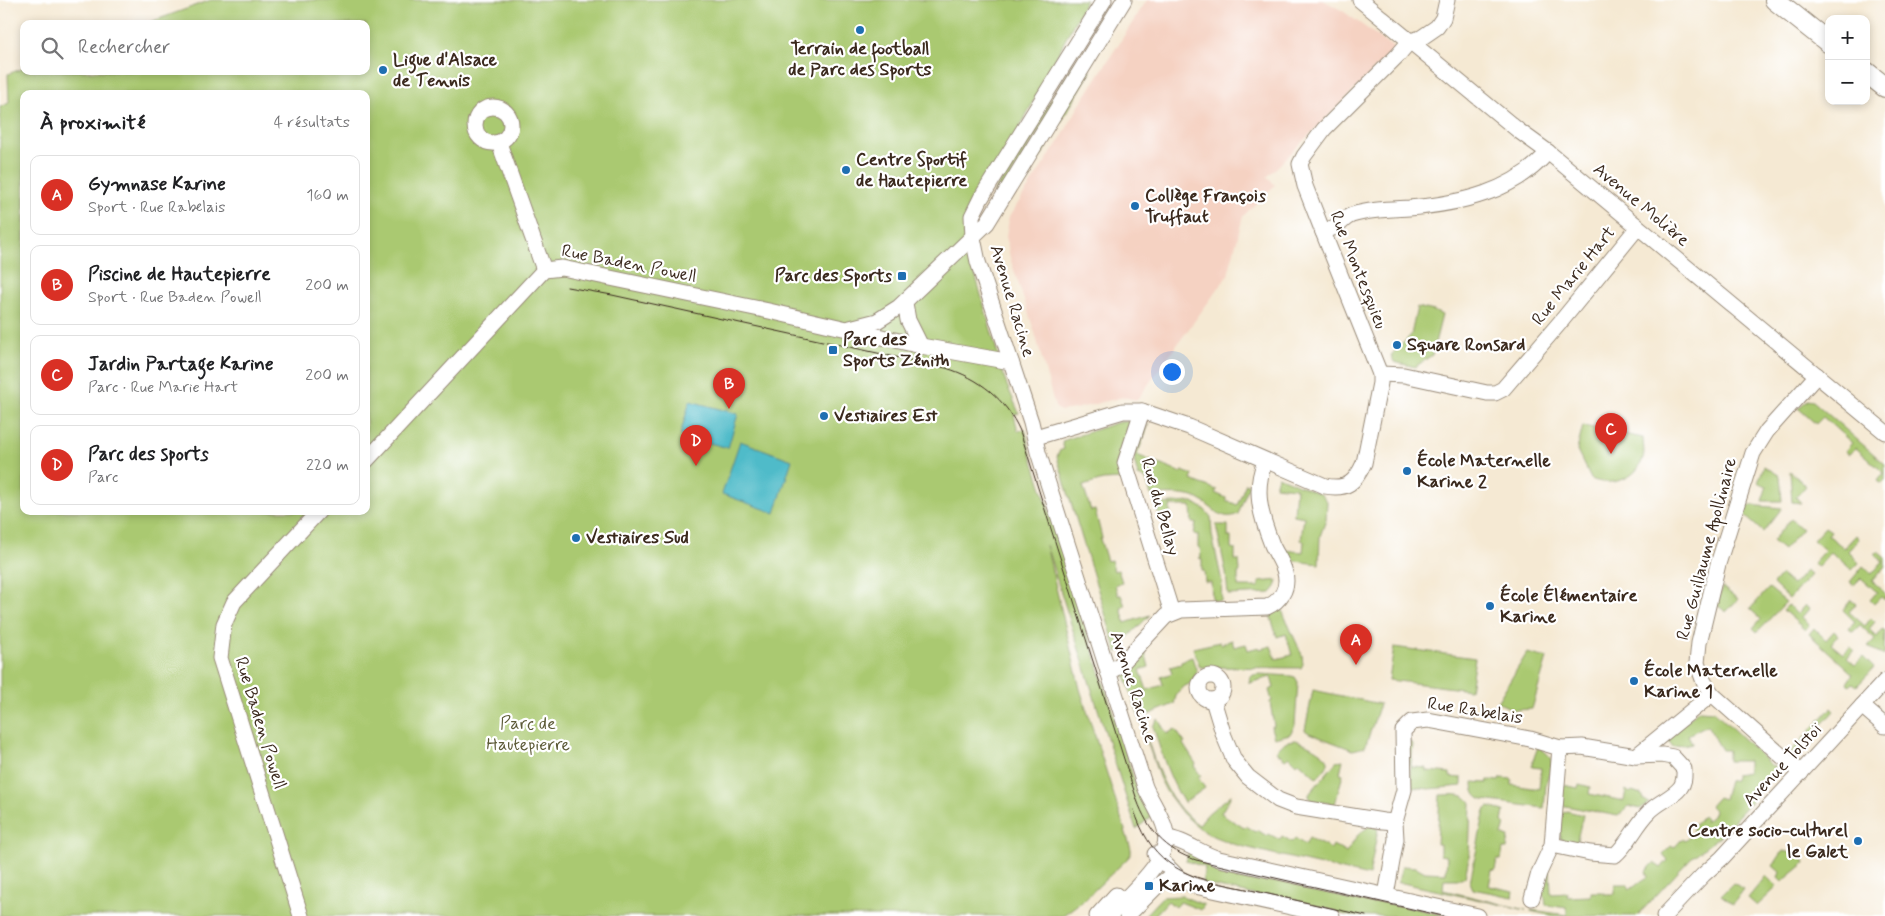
<!DOCTYPE html>
<html lang="fr">
<head>
<meta charset="utf-8">
<style>
	:root { --surface:#fff; --page:#f6f6f6; --text:#202124; --muted:#757577; --line:#e0e0e0; --accent:#d93025 }
	body { margin:0; font-family:Mynerve,sans-serif; background:var(--page); color:var(--text) }
	.controls { position:absolute; right:15px; top:15px; display:grid; overflow:hidden; border-radius:10px; box-shadow:0 2px 8px #0003 }
	.controls button { width:45px; height:45px; display:grid; place-items:center; padding:0; border:0; border-bottom:1px solid var(--line); background:var(--surface); color:var(--text); font:25px sans-serif }
	.you { position:absolute; left:1171px; top:371px; width:18px; height:18px; margin:-12px; border:4px solid #fff; border-radius:50%; background:#1a73e8; box-shadow:0 0 0 8px #1a73e833 }
	.badge { display:grid; place-items:center; width:32px; height:32px; border-radius:50%; background:var(--accent); color:#fff; font-size:16px; font-weight:700 }
	.pin { position:absolute; translate:-50% -41px; filter:drop-shadow(0 1px 2px #0008) }
	.pin::after { content:''; position:absolute; top:26px; width:18px; height:15px; background:inherit; clip-path:polygon(0 0,100% 0,50% 100%) }
	.list { margin:0; padding:0; list-style:none }
	h2 { display:flex; justify-content:space-between; align-items:center; height:65px; margin:0; padding:0 20px; font-size:21px }
	h2 small { font-size:16px; font-weight:400; color:var(--muted) }
	.list li { display:grid; grid-template-columns:32px 1fr auto; gap:15px; align-items:center; box-sizing:border-box; height:80px; margin:0 10px 10px; padding:0 10px; border:1px solid var(--line); border-radius:10px }
	.list b { display:block; font-size:19px; white-space:nowrap }
	.list p { margin:0; font-size:16px; white-space:nowrap; color:var(--muted) }
	.list em { font-size:16px; font-style:normal; color:var(--muted) }
	.icon { flex:none; width:28px; height:28px; fill:none; stroke:currentColor; stroke-width:2; stroke-linecap:round; stroke-linejoin:round }
	.map { position:relative; flex:none; width:1885px; height:916px; overflow:hidden }
	.search { position:absolute; background:var(--surface); box-shadow:0 2px 8px #0003; left:20px; top:20px; width:350px; height:55px; display:flex; align-items:center; gap:12px; box-sizing:border-box; padding:0 18px; border-radius:10px; color:var(--muted); font-size:19px }
	.panel { position:absolute; background:var(--surface); box-shadow:0 2px 8px #0003; left:20px; top:90px; width:350px; height:425px; border-radius:10px }
	.map>svg:first-child { display:block }
	.built { fill:#f5d2c2 }
	.green { fill:#aac971; stroke:#727a48; fill-rule:evenodd }
	.water { fill:#4fbbc9; stroke:#457274 }
	.lines { fill:none; stroke-linecap:round; stroke-linejoin:round }
	.minor-casing { stroke:#988a78; stroke-width:17 }
	.major-casing { stroke:#988a78; stroke-width:22 }
	.minor { stroke:#fff; stroke-width:15 }
	.major { stroke:#fff; stroke-width:20 }
	.tram { stroke:#3b2a1e; stroke-width:1 }
	.poi-dot { fill:#1f6fb2; stroke:#fff; stroke-width:2 }
	.labels { text-anchor:middle; dominant-baseline:central; stroke-width:4.5; stroke-linejoin:round; paint-order:stroke }
	.poi-label { font-size:18px; font-weight:bold; fill:#3b2a1e; stroke:#fff; text-anchor:start }
	.street-label { font-size:18px; fill:#3b2a1e; stroke:#fff }
	.park-label { font-size:18px; fill:#5c5a37; stroke:#fff }
</style>
</head>
<body>
<div class="map">
<svg width="1885" height="916" viewBox="0 0 1885 916">
	<rect width="100%" height="100%" fill="#fff"/>
	<filter id="ink" filterUnits="userSpaceOnUse"><feTurbulence type="fractalNoise" baseFrequency=".02" numOctaves="2"/><feDisplacementMap in="SourceGraphic" scale="10" xChannelSelector="R" yChannelSelector="G"/><feConvolveMatrix kernelMatrix="1 2 1 2 8 2 1 2 1" color-interpolation-filters="sRGB"/></filter>
	<filter id="wash" filterUnits="userSpaceOnUse"><feTurbulence type="fractalNoise" baseFrequency=".0096" numOctaves="4" result="noise"/><feDisplacementMap in="SourceGraphic" scale="20" xChannelSelector="R" yChannelSelector="G"/><feGaussianBlur stdDeviation="1.12" result="paint"/><feColorMatrix in="noise" values="0 0 0 0 0 0 0 0 0 0 0 0 0 0 0 0 0 1.4 0 .05"/><feComposite in="paint" operator="in"/></filter>
	<g filter="url(#wash)">
		<rect width="100%" height="100%" fill="#f5e9d3"/>
		<!-- built -->
		<polygon class="built" points="1147,0 1323,0 1343,11 1395,49 1267,177 1275,185 1243,216 1228,275 1137,400 1123,397 1075,409 1060,411 1055,407 1035,333 1010,258 1006,236 1009,217 1063,135 1080,104"/>
		<!-- green -->
		<g class="green">
			<path d="M211,0H1086L964,235L1006,383L1019,413L1014,415L1018,431L1025,429L1030,451L1139,795L1151,817L1136,829L1046,545L1080,689L1131,849V854L1127,859L1085,899L1062,916H0V107L9,103L8,74L24,68V71H366V24H145ZM24,94H366V511H24Z"/>
			<polygon points="1077,58 1082,61 999,195 994,192"/>
			<polygon points="1087,69 1091,71 1038,161 1032,157"/>
			<polygon points="1417,307 1434,311 1442,315 1432,355 1415,367 1394,362 1391,355 1411,335"/>
			<polygon points="1808,400 1813,401 1885,464 1885,480 1882,484 1878,481 1884,473 1856,448 1849,454 1845,451 1852,443 1823,417 1816,424 1798,408"/>
			<polygon points="1134,421 1123,479 1103,480 1083,486 1091,511 1095,510 1102,538 1100,539 1107,561 1111,560 1114,571 1118,570 1122,582 1115,585 1118,595 1121,595 1125,606 1121,608 1125,623 1150,615 1127,638 1119,652 1117,652 1057,457 1059,451 1064,449 1062,441 1119,422"/>
			<path d="M1149,424L1137,455L1181,473L1182,471L1193,475L1191,480L1217,490L1215,493L1226,498V500L1237,505L1246,483L1249,485L1238,514C1220,523 1211,504 1196,498C1183,493 1165,495 1151,495L1146,479L1138,476L1134,460L1135,454L1143,432Z"/>
			<path d="M1583,426L1643,438C1643,445 1645,452 1643,458C1637,480 1610,487 1591,479L1577,450Z"/>
			<polygon points="1764,466 1780,476 1782,501 1762,501 1767,486 1758,483"/>
			<polygon points="1790,471 1806,486 1796,497 1801,503 1792,502"/>
			<polygon points="1278,476 1322,495 1327,501 1326,520 1320,536 1319,564 1287,560 1283,550 1303,552 1304,541 1301,540 1304,517 1294,515 1296,488 1275,486"/>
			<polygon points="1193,502 1204,509 1211,517 1212,535 1222,582 1221,601 1212,600 1211,582 1205,582 1204,571 1202,571 1202,559 1199,558 1201,558 1200,547 1198,547 1198,535 1194,534 1196,523 1192,523 1191,506 1170,506 1170,516 1160,516 1158,513 1158,504"/>
			<polygon points="1747,505 1782,508 1763,532 1744,515"/>
			<polygon points="1791,519 1802,529 1783,550 1772,541"/>
			<polygon points="1216,525 1228,525 1228,537 1231,537 1231,548 1235,549 1235,560 1239,560 1240,572 1238,573 1238,587 1259,587 1259,582 1278,580 1276,587 1271,593 1228,595 1226,573"/>
			<polygon points="1825,527 1831,531 1828,535 1844,548 1856,535 1859,539 1848,551 1859,563 1852,570 1831,552 1818,567 1813,563 1825,550 1813,540"/>
			<polygon points="1878,552 1885,558 1885,566 1872,581 1885,593 1885,600 1881,597 1874,604 1870,600 1877,592 1861,578 1854,585 1850,582 1863,566 1872,574 1883,561 1875,555"/>
			<polygon points="1806,571 1811,575 1789,599 1773,584 1781,575 1793,585"/>
			<polygon points="1722,587 1738,599 1726,612 1717,605"/>
			<polygon points="1769,588 1786,602 1757,632 1753,628 1761,619 1750,609"/>
			<path d="M1851,600L1856,604L1849,612L1865,626L1871,618L1875,622L1869,629L1877,637L1883,629L1885,631L1884,656C1879,651 1873,651 1868,646L1875,639L1860,625L1853,632L1849,629L1855,622L1843,610Z"/>
			<polygon points="1788,605 1797,614 1805,605 1809,609 1802,617 1809,625 1805,630 1783,610"/>
			<polygon points="1280,606 1302,655 1303,664 1301,668 1200,667 1193,648 1220,642 1221,644 1232,640 1234,647 1246,644 1248,650 1259,647 1260,649 1271,646 1276,659 1292,655 1286,634 1277,637 1269,611"/>
			<polygon points="1814,628 1826,640 1834,631 1838,635 1831,644 1843,654 1850,647 1854,650 1847,658 1855,665 1863,657 1874,668 1857,686 1853,683 1850,686 1847,683 1853,674 1809,634"/>
			<polygon points="1394,647 1475,658 1470,690 1389,680"/>
			<path d="M1144,648L1149,667L1140,670L1147,690L1163,685L1161,677L1172,673L1170,667L1181,664V661L1192,657L1197,672L1191,683L1183,687L1176,696L1174,704L1150,714L1140,715C1152,753 1163,802 1199,825C1208,810 1219,806 1232,794L1221,813L1244,828L1246,826L1256,832L1257,830L1267,836L1269,834L1280,840L1282,836L1292,842L1295,838L1305,845L1309,838L1331,849L1333,845L1346,853L1357,836L1370,825L1378,829L1369,876L1269,853L1233,844L1215,837L1203,831L1183,814L1166,791L1159,777L1124,672L1126,671L1130,664Z"/>
			<polygon points="1527,653 1547,658 1532,709 1514,710 1497,702"/>
			<polygon points="1258,674 1291,676 1295,677 1298,682 1295,725 1290,734 1274,738 1271,727 1274,726 1270,702 1272,701 1269,690 1274,688 1271,677 1249,683 1250,676"/>
			<polygon points="1313,690 1380,704 1365,747 1353,750 1309,733 1305,730"/>
			<polygon points="1831,708 1834,711 1792,757 1789,754"/>
			<path d="M1699,710L1714,711L1772,766H1774L1778,769L1759,790L1756,796L1720,836L1691,858L1637,916H1553L1531,911V910L1567,915V908L1546,905L1545,898L1539,889L1546,868L1550,872L1551,894L1568,893L1567,897L1591,896V892H1603L1604,894H1615V884H1627L1630,889C1637,886 1641,880 1648,877L1646,871L1654,863L1661,868L1668,860L1663,854L1671,846L1674,848L1682,839L1685,841L1693,833V827L1703,816L1706,819L1705,822L1712,816L1714,810L1710,806L1718,797L1724,799L1729,781L1735,780V774L1748,772V761H1728V750H1722L1707,725L1688,735L1692,743L1673,747L1666,737Z"/>
			<path d="M1158,719L1167,734L1175,729L1185,743L1183,744L1196,764L1194,766L1201,776L1198,778L1205,788L1184,803C1169,778 1161,753 1153,726Z"/>
			<path d="M1294,740C1301,740 1327,754 1328,761C1329,767 1320,774 1317,778L1299,762L1297,764L1289,756L1285,759L1276,751L1285,742Z"/>
			<polygon points="1408,741 1413,744 1411,767 1427,768 1427,771 1450,773 1450,777 1462,778 1462,786 1429,789 1411,787"/>
			<path d="M1538,747C1559,759 1550,767 1546,784C1545,792 1545,800 1544,808L1483,800C1475,797 1473,791 1473,782L1487,783L1488,780L1499,781L1500,778L1512,779V785L1539,789L1541,768L1532,767L1533,760Z"/>
			<polygon points="1343,760 1340,773 1343,774 1335,804 1310,800 1309,795 1310,793 1337,761"/>
			<polygon points="1579,784 1590,787 1589,794 1624,801 1626,790 1630,793 1632,791 1641,794 1644,798 1643,799 1649,803 1640,809 1629,806 1618,816 1560,805 1563,785 1578,788"/>
			<path d="M1440,795C1451,795 1465,792 1471,803L1469,857L1465,877L1461,879H1444L1443,890L1526,910L1398,882L1402,866L1416,867L1425,872L1446,873L1447,856L1440,855V844H1437Z"/>
			<polygon points="1489,807 1504,811 1502,822 1505,824 1502,835 1509,837 1507,849 1503,849 1501,860 1497,860 1495,871 1492,870 1489,886 1514,891 1513,897 1473,889 1470,882 1483,819 1485,810"/>
			<polygon points="1567,811 1583,815 1576,844 1560,839 1561,814"/>
			<path d="M1783,851C1791,853 1802,854 1805,863L1782,882L1778,878L1780,872L1773,866Z"/>
			<polygon points="1189,852 1446,916 1351,916 1209,885 1202,883 1205,867 1186,861"/>
			<polygon points="1766,876 1777,887 1757,906 1748,898"/>
			<polygon points="1733,883 1744,889 1733,904 1721,895"/>
			<polygon points="1182,896 1204,905 1201,910 1180,902 1175,907 1168,901 1154,916 1144,916 1162,897"/>
		</g>
		<!-- water -->
		<g class="water">
			<polygon points="690,401 738,414 728,448 680,435"/>
			<polygon points="740,441 792,460 775,513 722,494"/>
		</g>
	</g>
	<g filter="url(#ink)">
		<g class="lines">
			<!-- minor casing -->
			<g class="minor-casing">
				<g id="minor">
					<path d="M1104,0L981,198L972,216L973,238L978,262L1031,422L1038,452L1145,787C1151,801 1161,814 1165,829C1173,858 1132,890 1114,911L1111,916"/>
					<polyline points="1360,0 1519,131 1548,152 1885,432"/>
					<circle cx="493" cy="125" r="18"/>
					<polyline points="499,143 544,270"/>
					<path d="M1323,232C1327,230 1333,228 1337,226C1342,222 1346,217 1352,215C1370,209 1391,209 1409,208C1459,204 1514,192 1548,152"/>
					<polyline points="905,303 908,320 921,346"/>
					<polyline points="850,328 877,321 899,307 987,223 1124,0"/>
					<polyline points="1380,374 1404,375 1487,393 1495,393 1503,389 1563,319 1638,227"/>
					<polyline points="1142,411 1125,463 1172,613"/>
					<path d="M1036,437L1123,411H1142L1189,427L1325,486C1347,490 1355,483 1364,463L1380,383V374L1323,232L1305,186L1300,164L1304,156L1324,129L1398,55L1410,41L1421,38L1437,27L1443,18L1447,0"/>
					<polyline points="366,461 544,270 562,268 769,311 921,346 1011,362"/>
					<path d="M1108,672L1116,668L1124,661L1166,616L1181,610L1267,607C1280,601 1289,589 1285,573C1283,563 1276,554 1272,545C1261,517 1253,490 1265,462"/>
					<circle cx="1211" cy="688" r="12"/>
					<polyline points="1213,700 1224,736 1234,760 1248,777 1278,800 1296,807 1383,821 1395,822"/>
					<polyline points="1862,706 1885,726"/>
					<polyline points="1636,756 1712,694"/>
					<polyline points="1801,773 1712,694 1704,682 1697,663 1699,643 1718,564 1753,453 1767,431 1817,375"/>
					<path d="M1166,838C1183,839 1201,854 1219,859L1478,916"/>
					<path d="M1552,845L1590,853L1615,855C1629,843 1636,825 1649,812C1658,802 1672,798 1680,788C1685,782 1684,776 1684,769L1673,757L1662,755L1636,756L1582,747L1560,748"/>
					<polyline points="1155,854 1179,878 1195,886 1332,916"/>
					<polyline points="1386,895 1396,839 1395,822 1404,790 1403,731 1412,722 1428,720 1530,739 1560,748 1552,845 1539,873 1532,898"/>
					<polyline points="301,916 220,658 224,624 234,602 319,511"/>
					<polyline points="1097,916 1116,895"/>
					<polyline points="1127,916 1157,886 1168,878 1183,881"/>
					<polyline points="1664,916 1703,875 1722,858 1885,681"/>
				</g>
			</g>
			<!-- major casing -->
			<g class="major-casing">
				<g id="major">
					<polyline points="1775,0 1829,43"/>
					<polyline points="1866,72 1885,87"/>
				</g>
			</g>
			<!-- minor -->
			<use href="#minor" class="minor"/>
			<!-- major -->
			<use href="#major" class="major"/>
			<!-- tram -->
			<g class="tram">
				<path d="M567,287L612,295L946,368C979,378 1006,399 1020,431L1137,800C1148,830 1165,850 1196,860L1443,916"/>
				<path d="M1134,810C1141,831 1151,850 1169,863C1193,881 1226,884 1255,891C1292,899 1329,908 1366,916"/>
			</g>
		</g>
	</g>
	<!-- markers -->
	<g class="poi-dot">
		<circle cx="860" cy="30" r="5"/>
		<circle cx="383" cy="70" r="5"/>
		<circle cx="846" cy="170" r="5"/>
		<circle cx="1135" cy="206" r="5"/>
		<rect x="897" y="271" width="10" height="10" rx="2.5"/>
		<circle cx="1397" cy="345" r="5"/>
		<rect x="828" y="345" width="10" height="10" rx="2.5"/>
		<circle cx="824" cy="416" r="5"/>
		<circle cx="1407" cy="471" r="5"/>
		<circle cx="576" cy="538" r="5"/>
		<circle cx="1490" cy="606" r="5"/>
		<circle cx="1634" cy="681" r="5"/>
		<circle cx="1858" cy="841" r="5"/>
		<rect x="1144" y="881" width="10" height="10" rx="2.5"/>
	</g>
	<g class="labels">
		<!-- poi labels -->
		<g class="poi-label">
			<text x="860" y="49" text-anchor="middle">Terrain de football<tspan x="860" dy="21">de Parc des Sports</tspan></text>
			<text x="393" y="60">Ligue d'Alsace<tspan x="393" dy="21">de Tennis</tspan></text>
			<text x="856" y="160">Centre Sportif<tspan x="856" dy="21">de Hautepierre</tspan></text>
			<text x="1145" y="196">Collège François<tspan x="1145" dy="21">Truffaut</tspan></text>
			<text x="892" y="276" text-anchor="end">Parc des Sports</text>
			<text x="843" y="340">Parc des<tspan x="843" dy="21">Sports Zénith</tspan></text>
			<text x="1407" y="345">Square Ronsard</text>
			<text x="834" y="416">Vestiaires Est</text>
			<text x="1417" y="461">École Maternelle<tspan x="1417" dy="21">Karine 2</tspan></text>
			<text x="586" y="538">Vestiaires Sud</text>
			<text x="1500" y="596">École Élémentaire<tspan x="1500" dy="21">Karine</tspan></text>
			<text x="1644" y="671">École Maternelle<tspan x="1644" dy="21">Karine 1</tspan></text>
			<text x="1848" y="831" text-anchor="end">Centre socio-culturel<tspan x="1848" dy="21">le Galet</tspan></text>
			<text x="1159" y="886">Karine</text>
		</g>
		<!-- street labels -->
		<g class="street-label">
			<text transform="translate(1641 205) rotate(40)">Avenue Molière</text>
			<text transform="translate(629 264) rotate(11)">Rue Baden Powell</text>
			<text transform="translate(1358 270) rotate(68)">Rue Montesquieu</text>
			<text transform="translate(1574 276) rotate(-51)">Rue Marie Hart</text>
			<text transform="translate(1012 301) rotate(73)">Avenue Racine</text>
			<text transform="translate(1160 507) rotate(74)">Rue du Bellay</text>
			<text transform="translate(1707 549) rotate(-75)">Rue Guillaume Apollinaire</text>
			<text transform="translate(1133 687) rotate(72)">Avenue Racine</text>
			<text transform="translate(1475 711) rotate(9)">Rue Rabelais</text>
			<text transform="translate(260 723) rotate(73)">Rue Baden Powell</text>
			<text transform="translate(1783 765) rotate(-47)">Avenue Tolstoï</text>
		</g>
		<!-- park labels -->
		<g class="park-label">
			<text x="528" y="724">Parc de<tspan x="528" dy="21">Hautepierre</tspan></text>
		</g>
	</g>
</svg>
<div class="controls">
<button>+</button>
<button>−</button>
</div>
<div class="you"></div>
<div class="pin badge" style="left:1356px;top:665px">A</div>
<div class="pin badge" style="left:729px;top:409px">B</div>
<div class="pin badge" style="left:1611px;top:454px">C</div>
<div class="pin badge" style="left:696px;top:466px">D</div>
<div class="search"><svg class="icon" aria-label="search" viewBox="0 0 24 24"><circle cx="10" cy="10" r="6"/><path d="M15 15l6 6"/></svg>Rechercher</div>
<section class="panel">
<h2>À proximité<small>4 résultats</small></h2>
<ul class="list">
<li><span class="badge">A</span><div><b>Gymnase Karine</b><p>Sport · Rue Rabelais</p></div><em>160 m</em></li>
<li><span class="badge">B</span><div><b>Piscine de Hautepierre</b><p>Sport · Rue Baden Powell</p></div><em>200 m</em></li>
<li><span class="badge">C</span><div><b>Jardin Partage Karine</b><p>Parc · Rue Marie Hart</p></div><em>200 m</em></li>
<li><span class="badge">D</span><div><b>Parc des sports</b><p>Parc</p></div><em>220 m</em></li>
</ul>
</section>
</div>
</body>
</html>
